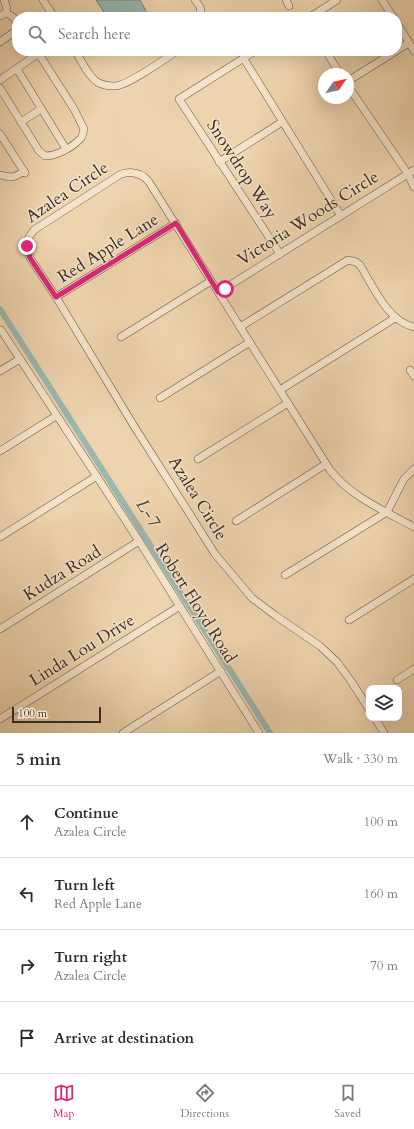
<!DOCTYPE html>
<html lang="en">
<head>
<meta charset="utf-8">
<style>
	:root { --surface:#fff; --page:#f2f2f3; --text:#2b2b33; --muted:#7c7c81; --line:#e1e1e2; --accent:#db2777 }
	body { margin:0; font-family:Cardo,serif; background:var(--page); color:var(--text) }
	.controls { position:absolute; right:12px; bottom:12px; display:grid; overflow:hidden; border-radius:8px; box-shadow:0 4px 16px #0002 }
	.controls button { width:36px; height:36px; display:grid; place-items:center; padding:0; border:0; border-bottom:1px solid var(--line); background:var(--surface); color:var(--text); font:20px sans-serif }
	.compass { position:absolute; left:318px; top:68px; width:36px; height:36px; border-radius:50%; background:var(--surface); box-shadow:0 4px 16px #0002; rotate:56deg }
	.scale { position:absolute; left:12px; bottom:10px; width:89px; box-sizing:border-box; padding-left:4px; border:2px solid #3a2d23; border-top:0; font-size:11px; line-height:14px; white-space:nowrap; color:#3a2d23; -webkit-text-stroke:3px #f4e3ca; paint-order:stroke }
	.stop { position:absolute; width:12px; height:12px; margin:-9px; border:3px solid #db2777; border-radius:50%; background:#fff }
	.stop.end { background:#db2777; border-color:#fff; box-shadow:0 1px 4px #0008 }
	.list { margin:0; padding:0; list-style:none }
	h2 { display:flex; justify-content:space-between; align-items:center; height:52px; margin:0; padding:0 16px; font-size:17px }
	h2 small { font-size:13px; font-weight:400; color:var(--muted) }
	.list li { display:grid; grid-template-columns:26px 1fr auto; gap:12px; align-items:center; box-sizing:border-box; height:72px; padding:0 16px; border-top:1px solid var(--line) }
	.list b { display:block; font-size:15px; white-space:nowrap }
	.list p { margin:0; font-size:13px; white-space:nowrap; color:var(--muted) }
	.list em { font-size:13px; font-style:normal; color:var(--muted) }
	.icon { flex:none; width:22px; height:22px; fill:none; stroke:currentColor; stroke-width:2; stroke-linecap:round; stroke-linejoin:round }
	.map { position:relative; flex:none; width:414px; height:733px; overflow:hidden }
	.search { position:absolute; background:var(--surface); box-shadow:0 4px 16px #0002; left:12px; right:12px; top:12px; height:44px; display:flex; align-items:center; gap:10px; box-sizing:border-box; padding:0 14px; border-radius:16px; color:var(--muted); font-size:15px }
	.sheet { height:340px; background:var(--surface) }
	nav { display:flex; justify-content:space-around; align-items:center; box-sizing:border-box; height:56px; border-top:1px solid var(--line); background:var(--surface); font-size:11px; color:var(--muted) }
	nav a { display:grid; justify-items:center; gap:2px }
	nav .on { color:var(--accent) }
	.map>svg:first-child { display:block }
	.water { fill:#9ab7b0; stroke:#748078 }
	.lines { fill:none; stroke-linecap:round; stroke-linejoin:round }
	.canal { stroke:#9ab7b0; stroke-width:6 }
	.minor-casing { stroke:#675746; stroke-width:8 }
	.minor { stroke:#f4e3ca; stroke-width:7 }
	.route { stroke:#db2777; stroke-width:5 }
	.labels { text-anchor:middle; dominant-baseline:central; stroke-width:3; stroke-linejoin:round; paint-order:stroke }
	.street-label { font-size:17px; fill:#3a2d23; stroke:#f4e3ca }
	.water-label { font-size:18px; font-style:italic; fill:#4d493f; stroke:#f4e3ca }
</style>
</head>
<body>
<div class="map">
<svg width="414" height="733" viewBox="0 0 414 733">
	<rect width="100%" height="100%" fill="#eed4ae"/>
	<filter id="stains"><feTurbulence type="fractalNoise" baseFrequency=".005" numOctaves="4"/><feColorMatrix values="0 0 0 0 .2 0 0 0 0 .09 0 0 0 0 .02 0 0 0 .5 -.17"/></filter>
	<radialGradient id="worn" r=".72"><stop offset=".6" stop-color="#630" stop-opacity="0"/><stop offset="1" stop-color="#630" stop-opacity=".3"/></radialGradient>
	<!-- water -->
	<polygon class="water" points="96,0 140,0 146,11 145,15 142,17 107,17"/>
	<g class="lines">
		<!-- canal -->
		<polyline class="canal" points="0,309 270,733"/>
		<!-- minor casing -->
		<g class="minor-casing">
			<g id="minor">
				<polyline points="43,0 54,17"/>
				<polyline points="195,0 200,7 202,17"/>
				<polyline points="286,0 289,6"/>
				<polyline points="382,0 393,17"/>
				<polyline points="6,13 13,17 17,22"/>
				<polyline points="0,16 6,13 7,8 4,0"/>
				<polyline points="310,17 337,0"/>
				<polyline points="397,23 414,51"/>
				<polyline points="0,42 17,30"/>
				<polyline points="397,50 409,43"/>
				<path d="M75,51C82,61 87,75 97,82C102,85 109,86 115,86C127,86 165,59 177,51"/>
				<polyline points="255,51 179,99 280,254"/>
				<polyline points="326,51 340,74"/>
				<polyline points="244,59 341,216"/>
				<polyline points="17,69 66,149"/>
				<polyline points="0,80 39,53"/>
				<polyline points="348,81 396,51"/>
				<polyline points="348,86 408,174 414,187"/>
				<path d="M0,88L39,151L45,156C57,156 73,147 81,138C83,135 83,132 84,129L74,109L37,51"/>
				<polyline points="21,122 41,109"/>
				<polyline points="0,134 25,173"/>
				<polyline points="219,162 282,122"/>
				<path d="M0,175C12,178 14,178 24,171"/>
				<polyline points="219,292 414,170"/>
				<polyline points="56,297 176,223"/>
				<path d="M240,327L348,260L356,262L360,265C373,286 388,322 414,327"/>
				<polyline points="1,330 139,541 259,733"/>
				<polyline points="121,337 211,281"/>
				<polyline points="410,370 414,376"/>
				<polyline points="0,371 20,359"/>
				<polyline points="280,390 395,318"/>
				<polyline points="160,398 250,342"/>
				<polyline points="0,451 56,416"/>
				<polyline points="198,459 288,403"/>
				<polyline points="236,521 326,464"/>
				<polyline points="0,537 97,476"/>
				<polyline points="285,575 387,512 404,479 414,469"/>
				<polyline points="349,620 414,579"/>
				<polyline points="0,629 139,541"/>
				<polyline points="397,680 414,669"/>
				<path d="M369,709L351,681L337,662L320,646L276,616L252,598L215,554L134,426L56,297L30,258L27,246L29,237L34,230L121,174C132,171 142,173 149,182L330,470C351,497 385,511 414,527"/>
				<polyline points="375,718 384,733"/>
				<polyline points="0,719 180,606"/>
				<polyline points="123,733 221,671"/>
			</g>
		</g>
		<!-- minor -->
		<use href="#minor" class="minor"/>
	</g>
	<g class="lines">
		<!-- route -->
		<polyline class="route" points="27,246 30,258 56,297 176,223 218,292 225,289"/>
	</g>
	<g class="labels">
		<!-- street labels -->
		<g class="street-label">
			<text transform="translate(242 169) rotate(57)">Snowdrop Way</text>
			<text transform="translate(67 192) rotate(-34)">Azalea Circle</text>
			<text transform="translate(308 218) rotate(-32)">Victoria Woods Circle</text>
			<text transform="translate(108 248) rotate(-32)">Red Apple Lane</text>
			<text transform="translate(198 498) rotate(58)">Azalea Circle</text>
			<text transform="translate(62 573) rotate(-32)">Kudza Road</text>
			<text transform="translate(196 603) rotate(58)">Robert Floyd Road</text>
			<text transform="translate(82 650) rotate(-32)">Linda Lou Drive</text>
		</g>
		<!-- water labels -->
		<g class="water-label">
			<text transform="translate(148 513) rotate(58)">L-7</text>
		</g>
	</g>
	<rect width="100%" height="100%" filter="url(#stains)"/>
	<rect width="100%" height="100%" fill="url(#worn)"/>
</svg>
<div class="controls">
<button><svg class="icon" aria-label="layers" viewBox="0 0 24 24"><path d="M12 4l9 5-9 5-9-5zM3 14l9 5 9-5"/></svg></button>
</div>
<svg class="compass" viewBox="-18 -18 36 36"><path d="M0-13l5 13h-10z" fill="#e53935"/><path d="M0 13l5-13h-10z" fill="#7c7c81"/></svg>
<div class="scale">100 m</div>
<div class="stop" style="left:225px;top:289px"></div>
<div class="stop end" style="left:27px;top:246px"></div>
<div class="search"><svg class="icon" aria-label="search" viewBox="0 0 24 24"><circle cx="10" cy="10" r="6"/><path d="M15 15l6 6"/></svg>Search here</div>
</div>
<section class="sheet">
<h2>5 min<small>Walk · 330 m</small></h2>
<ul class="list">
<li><svg class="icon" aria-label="ahead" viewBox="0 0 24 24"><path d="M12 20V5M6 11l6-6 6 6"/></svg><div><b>Continue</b><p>Azalea Circle</p></div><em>100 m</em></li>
<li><svg class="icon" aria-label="left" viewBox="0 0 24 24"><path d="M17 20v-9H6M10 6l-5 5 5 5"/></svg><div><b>Turn left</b><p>Red Apple Lane</p></div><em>160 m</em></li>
<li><svg class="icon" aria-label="right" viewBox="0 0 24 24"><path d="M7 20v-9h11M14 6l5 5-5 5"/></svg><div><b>Turn right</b><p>Azalea Circle</p></div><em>70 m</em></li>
<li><svg class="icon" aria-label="arrive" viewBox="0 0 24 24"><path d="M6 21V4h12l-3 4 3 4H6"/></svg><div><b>Arrive at destination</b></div></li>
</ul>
</section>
<nav>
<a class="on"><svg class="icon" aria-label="map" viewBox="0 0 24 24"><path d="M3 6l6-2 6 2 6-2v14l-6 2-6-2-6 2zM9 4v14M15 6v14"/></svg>Map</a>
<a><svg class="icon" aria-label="directions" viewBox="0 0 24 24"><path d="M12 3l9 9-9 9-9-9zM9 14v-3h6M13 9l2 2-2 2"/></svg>Directions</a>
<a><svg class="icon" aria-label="saved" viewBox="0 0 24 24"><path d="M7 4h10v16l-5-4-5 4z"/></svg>Saved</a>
</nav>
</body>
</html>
